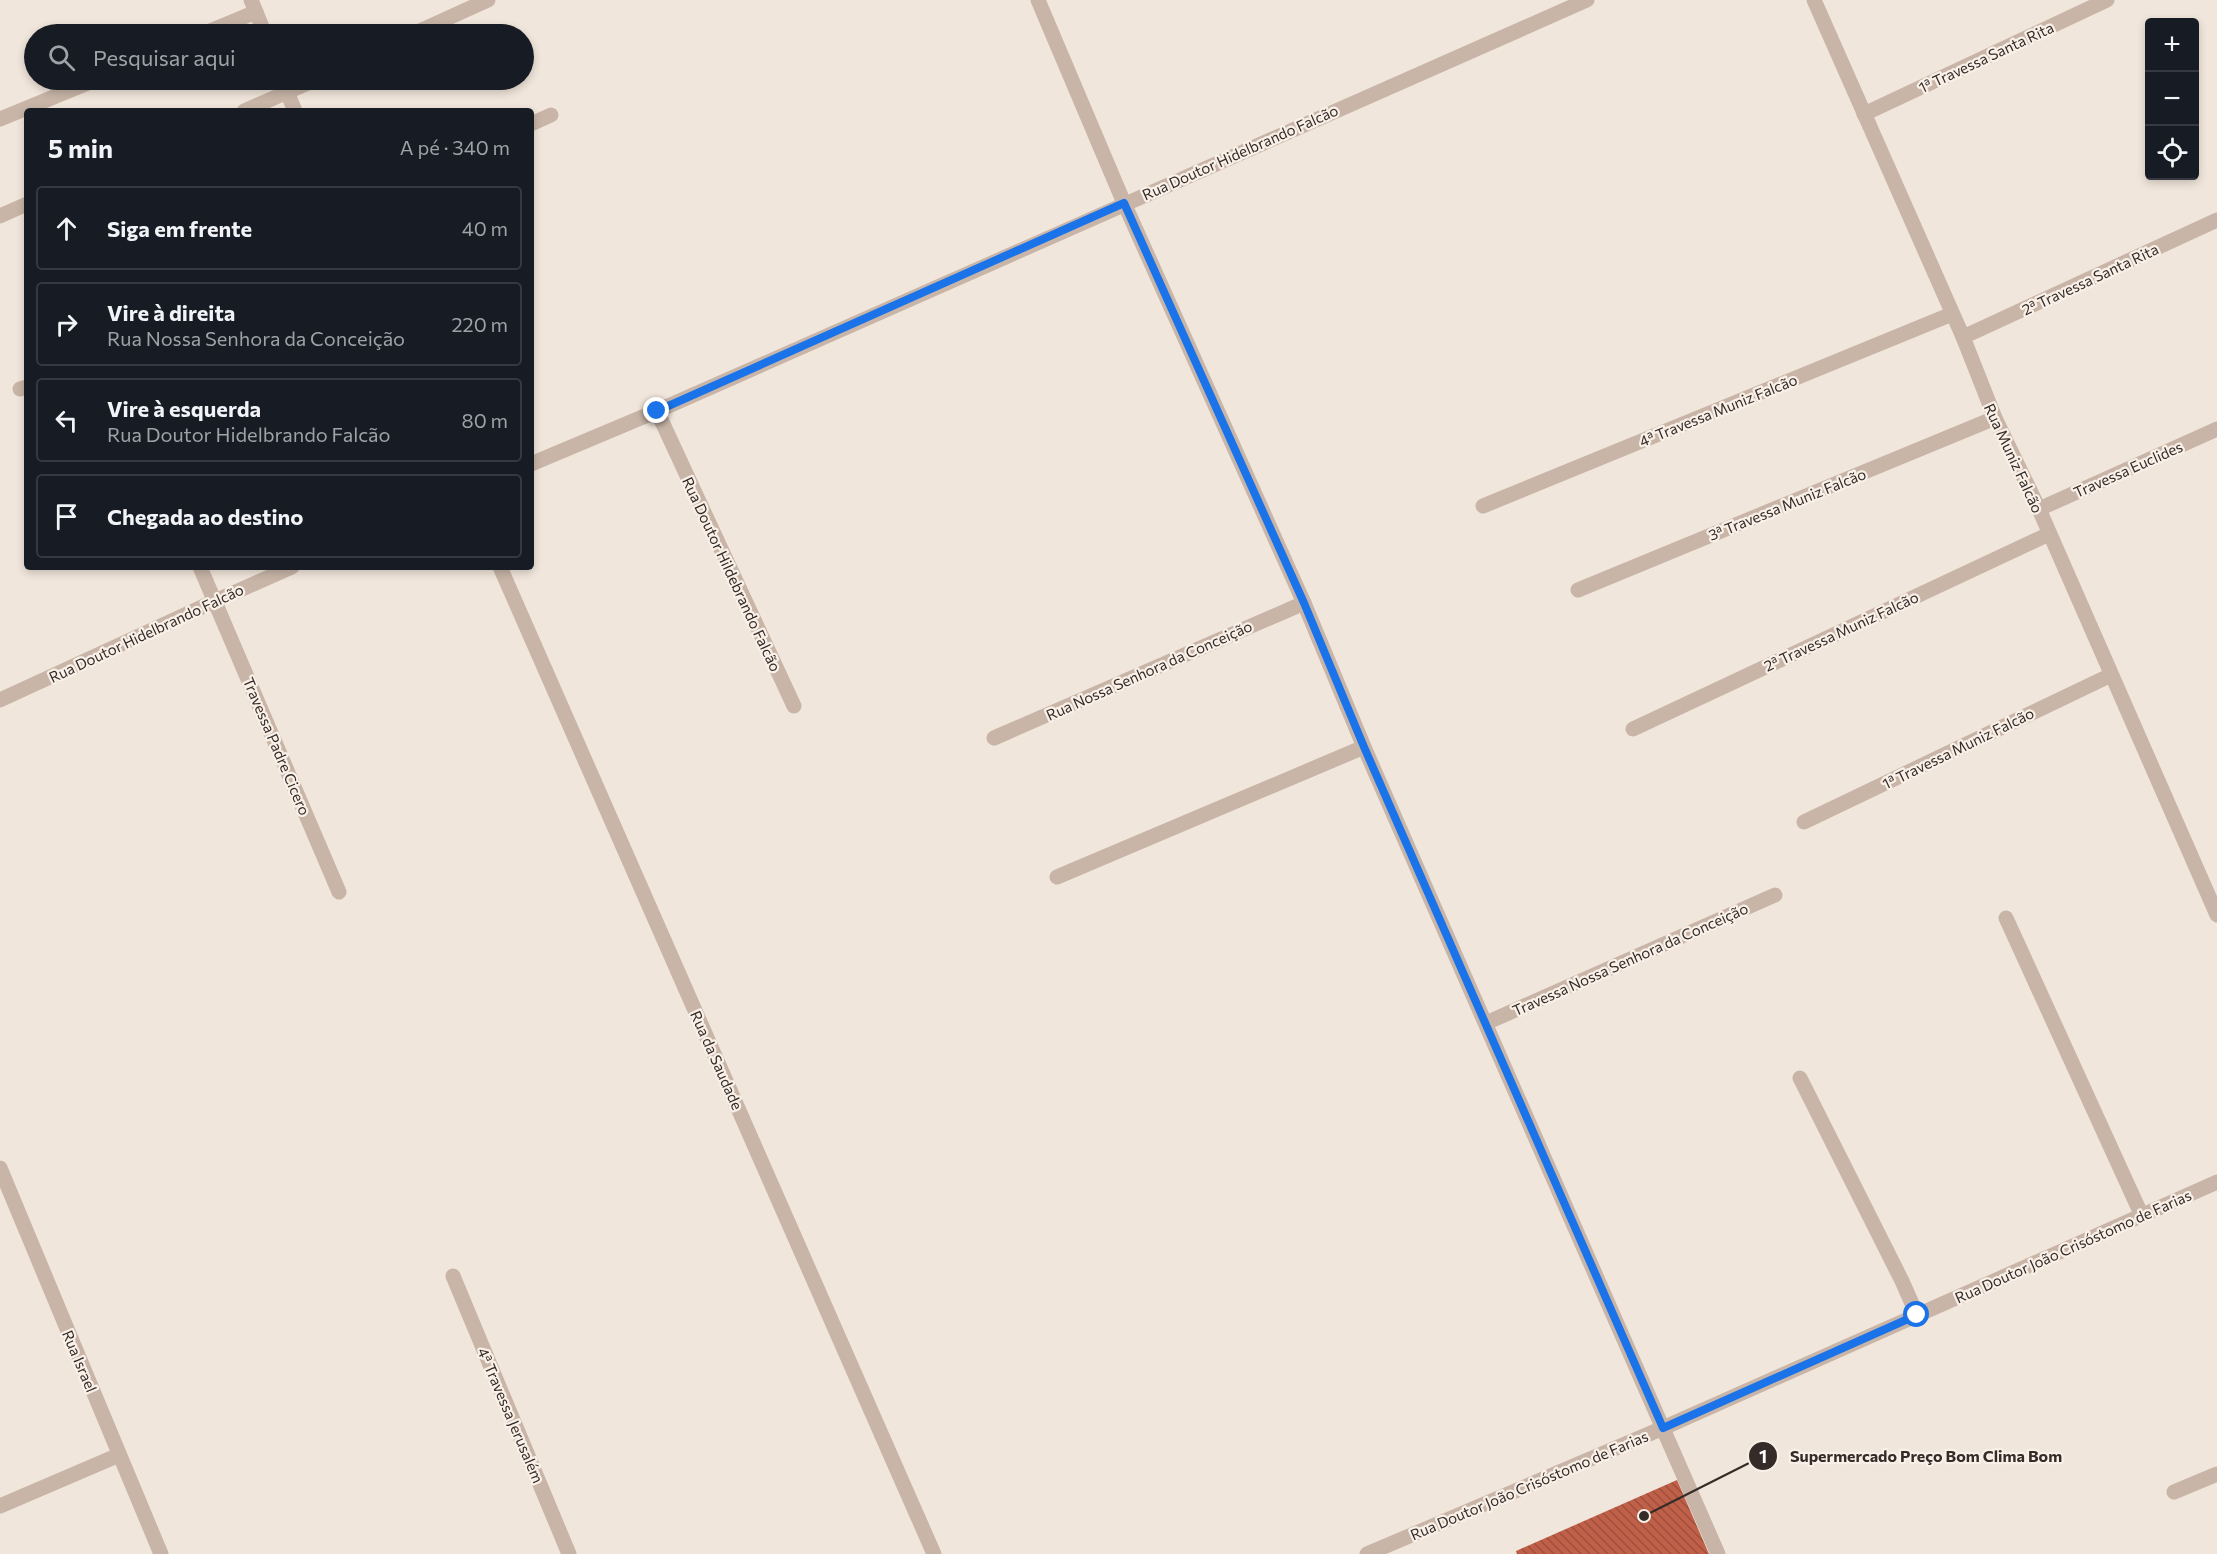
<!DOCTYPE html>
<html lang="pt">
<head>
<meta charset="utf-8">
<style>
	:root { --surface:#171b24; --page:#242831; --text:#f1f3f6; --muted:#9ea1a6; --line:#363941 }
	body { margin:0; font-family:Commissioner,sans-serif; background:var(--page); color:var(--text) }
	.controls { position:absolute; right:18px; top:18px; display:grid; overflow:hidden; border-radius:6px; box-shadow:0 3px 9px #0003 }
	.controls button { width:54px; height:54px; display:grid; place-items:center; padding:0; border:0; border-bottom:2px solid var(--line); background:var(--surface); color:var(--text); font:30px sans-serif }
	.stop { position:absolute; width:18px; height:18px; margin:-14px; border:4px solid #1a73e8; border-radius:50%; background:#fff }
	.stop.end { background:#1a73e8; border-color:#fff; box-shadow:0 2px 6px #0008 }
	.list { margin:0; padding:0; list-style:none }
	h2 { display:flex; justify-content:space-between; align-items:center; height:78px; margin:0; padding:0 24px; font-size:26px }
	h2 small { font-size:20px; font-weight:400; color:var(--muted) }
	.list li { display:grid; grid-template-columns:39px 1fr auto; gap:18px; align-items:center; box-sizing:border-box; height:84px; margin:0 12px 12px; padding:0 12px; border:2px solid var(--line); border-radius:6px }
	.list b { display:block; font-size:22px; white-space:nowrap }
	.list p { margin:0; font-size:20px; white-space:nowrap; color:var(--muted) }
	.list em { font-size:20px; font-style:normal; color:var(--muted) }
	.icon { flex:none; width:33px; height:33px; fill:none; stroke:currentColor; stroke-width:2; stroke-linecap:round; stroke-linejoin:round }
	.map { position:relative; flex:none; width:2217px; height:1554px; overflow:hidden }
	.search { position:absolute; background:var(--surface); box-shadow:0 3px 9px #0003; left:24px; top:24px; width:510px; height:66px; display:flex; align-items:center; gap:15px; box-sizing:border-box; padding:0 21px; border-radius:33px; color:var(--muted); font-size:22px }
	.panel { position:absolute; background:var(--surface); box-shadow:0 3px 9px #0003; left:24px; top:108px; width:510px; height:462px; border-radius:6px }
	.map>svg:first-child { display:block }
	.building { fill:url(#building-back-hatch) }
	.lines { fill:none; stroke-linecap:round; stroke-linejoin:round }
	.minor { stroke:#c8b5a8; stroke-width:15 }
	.route { stroke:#1a73e8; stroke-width:8 }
	.labels { text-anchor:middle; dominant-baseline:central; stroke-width:4.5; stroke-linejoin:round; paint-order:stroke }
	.street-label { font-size:15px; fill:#352b28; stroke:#f9f0e8 }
	.leader { fill:none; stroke:#352b28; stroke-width:2 }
	.callout-dot { fill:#352b28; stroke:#f9f0e8; stroke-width:2 }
	.mark-label { font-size:18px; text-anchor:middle; font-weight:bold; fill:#fff }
	.callout-label { font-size:16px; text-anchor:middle; font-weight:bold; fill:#352b28; stroke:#f9f0e8; stroke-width:4.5; stroke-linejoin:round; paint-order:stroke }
</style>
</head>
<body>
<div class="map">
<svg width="2217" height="1554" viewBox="0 0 2217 1554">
	<defs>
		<pattern id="building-back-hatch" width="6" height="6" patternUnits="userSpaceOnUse" patternTransform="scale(1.5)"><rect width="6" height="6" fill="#c16049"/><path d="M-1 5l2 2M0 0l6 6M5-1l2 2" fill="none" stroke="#9e4f3d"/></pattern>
	</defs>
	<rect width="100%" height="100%" fill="#f1e6db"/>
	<!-- building -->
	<polygon class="building" points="1677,1480 1709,1554 1517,1554 1516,1551"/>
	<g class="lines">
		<!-- minor -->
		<g class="minor">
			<polyline points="251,0 265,34"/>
			<polyline points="1038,0 1124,203 1304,603 1364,747 1718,1554"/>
			<polyline points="1814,0 1963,337 1995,418 2039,509 2217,915"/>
			<polyline points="203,34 256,12"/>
			<polyline points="413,34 488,0"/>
			<polyline points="282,80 295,111"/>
			<polyline points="244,111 315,80"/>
			<polyline points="1864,114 2107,0"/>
			<polyline points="0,119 95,80"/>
			<polyline points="531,124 551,115"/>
			<polyline points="0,216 27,204"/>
			<polyline points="1963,337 2217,220"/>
			<polyline points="20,389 27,387"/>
			<polyline points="657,411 794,706"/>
			<polyline points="531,464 657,411 1587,0"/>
			<polyline points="1483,506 1952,314"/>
			<polyline points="2039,509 2217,429"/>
			<polyline points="200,567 339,892"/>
			<polyline points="500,567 934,1554"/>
			<polyline points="1578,590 1995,418"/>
			<polyline points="0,700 215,601 292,567"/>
			<polyline points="1633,729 2049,534"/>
			<polyline points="994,738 1304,603"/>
			<polyline points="1804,822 2111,675"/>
			<polyline points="1057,877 1364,747"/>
			<polyline points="2006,918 2142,1216"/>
			<polyline points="1486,1023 1775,895"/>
			<polyline points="1800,1078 1902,1281 1917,1315"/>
			<polyline points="0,1168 161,1554"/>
			<polyline points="453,1276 569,1554"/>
			<polyline points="2174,1492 2217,1474"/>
			<polyline points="0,1506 119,1455"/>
			<polyline points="1367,1554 1663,1428 2217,1182"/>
		</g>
	</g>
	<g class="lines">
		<!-- route -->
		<polyline class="route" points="657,411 1124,203 1304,603 1364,747 1663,1428 1917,1315"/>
	</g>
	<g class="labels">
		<!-- street labels -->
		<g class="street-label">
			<text transform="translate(1986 57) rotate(-25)">1ª Travessa Santa Rita</text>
			<text transform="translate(1240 152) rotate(-24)">Rua Doutor Hidelbrando Falcão</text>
			<text transform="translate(2090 279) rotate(-25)">2ª Travessa Santa Rita</text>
			<text transform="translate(1718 410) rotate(-22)">4ª Travessa Muniz Falcão</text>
			<text transform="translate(2014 458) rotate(65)">Rua Muniz Falcão</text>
			<text transform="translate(2128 469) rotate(-24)">Travessa Euclides</text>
			<text transform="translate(1787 504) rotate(-22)">3ª Travessa Muniz Falcão</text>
			<text transform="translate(732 574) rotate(65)">Rua Doutor Hildebrando Falcão</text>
			<text transform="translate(1841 631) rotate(-25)">2ª Travessa Muniz Falcão</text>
			<text transform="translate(146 633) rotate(-25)">Rua Doutor Hidelbrando Falcão</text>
			<text transform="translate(1149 670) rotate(-24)">Rua Nossa Senhora da Conceição</text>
			<text transform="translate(277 746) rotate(67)">Travessa Padre Cicero</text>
			<text transform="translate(1958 748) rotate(-26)">1ª Travessa Muniz Falcão</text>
			<text transform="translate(1630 959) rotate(-24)">Travessa Nossa Senhora da Conceição</text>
			<text transform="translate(717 1060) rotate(66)">Rua da Saudade</text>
			<text transform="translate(2073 1246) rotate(-24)">Rua Doutor João Crisóstomo de Farias</text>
			<text transform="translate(80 1361) rotate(67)">Rua Israel</text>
			<text transform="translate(511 1415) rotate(67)">4ª Travessa Jerusalém</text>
			<text transform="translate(1529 1485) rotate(-23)">Rua Doutor João Crisóstomo de Farias</text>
		</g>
	</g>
	<!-- callouts -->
	<path class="leader" d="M1644 1516L1763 1456"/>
	<g class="callout-dot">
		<circle cx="1644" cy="1516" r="6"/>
		<circle cx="1763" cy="1456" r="15"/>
	</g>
	<g class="mark-label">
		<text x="1763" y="1463">1</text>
	</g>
	<g class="callout-label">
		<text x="1926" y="1462">Supermercado Preço Bom Clima Bom</text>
	</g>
</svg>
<div class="controls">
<button>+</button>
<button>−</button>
<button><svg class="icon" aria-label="locate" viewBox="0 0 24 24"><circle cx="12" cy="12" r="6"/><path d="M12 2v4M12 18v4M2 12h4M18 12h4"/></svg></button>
</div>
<div class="stop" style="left:1917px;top:1315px"></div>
<div class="stop end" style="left:657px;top:411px"></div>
<div class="search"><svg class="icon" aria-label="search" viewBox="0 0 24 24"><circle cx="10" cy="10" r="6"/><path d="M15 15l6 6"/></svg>Pesquisar aqui</div>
<section class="panel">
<h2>5 min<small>A pé · 340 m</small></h2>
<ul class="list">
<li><svg class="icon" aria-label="ahead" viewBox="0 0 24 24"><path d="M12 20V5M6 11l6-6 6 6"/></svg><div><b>Siga em frente</b></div><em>40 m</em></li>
<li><svg class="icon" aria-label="right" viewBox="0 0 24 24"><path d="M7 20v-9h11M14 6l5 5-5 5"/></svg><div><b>Vire à direita</b><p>Rua Nossa Senhora da Conceição</p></div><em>220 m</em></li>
<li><svg class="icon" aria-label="left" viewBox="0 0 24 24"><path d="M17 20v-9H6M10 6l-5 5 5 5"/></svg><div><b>Vire à esquerda</b><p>Rua Doutor Hidelbrando Falcão</p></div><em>80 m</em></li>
<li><svg class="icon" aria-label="arrive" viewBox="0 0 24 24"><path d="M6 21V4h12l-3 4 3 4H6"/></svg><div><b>Chegada ao destino</b></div></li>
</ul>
</section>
</div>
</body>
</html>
